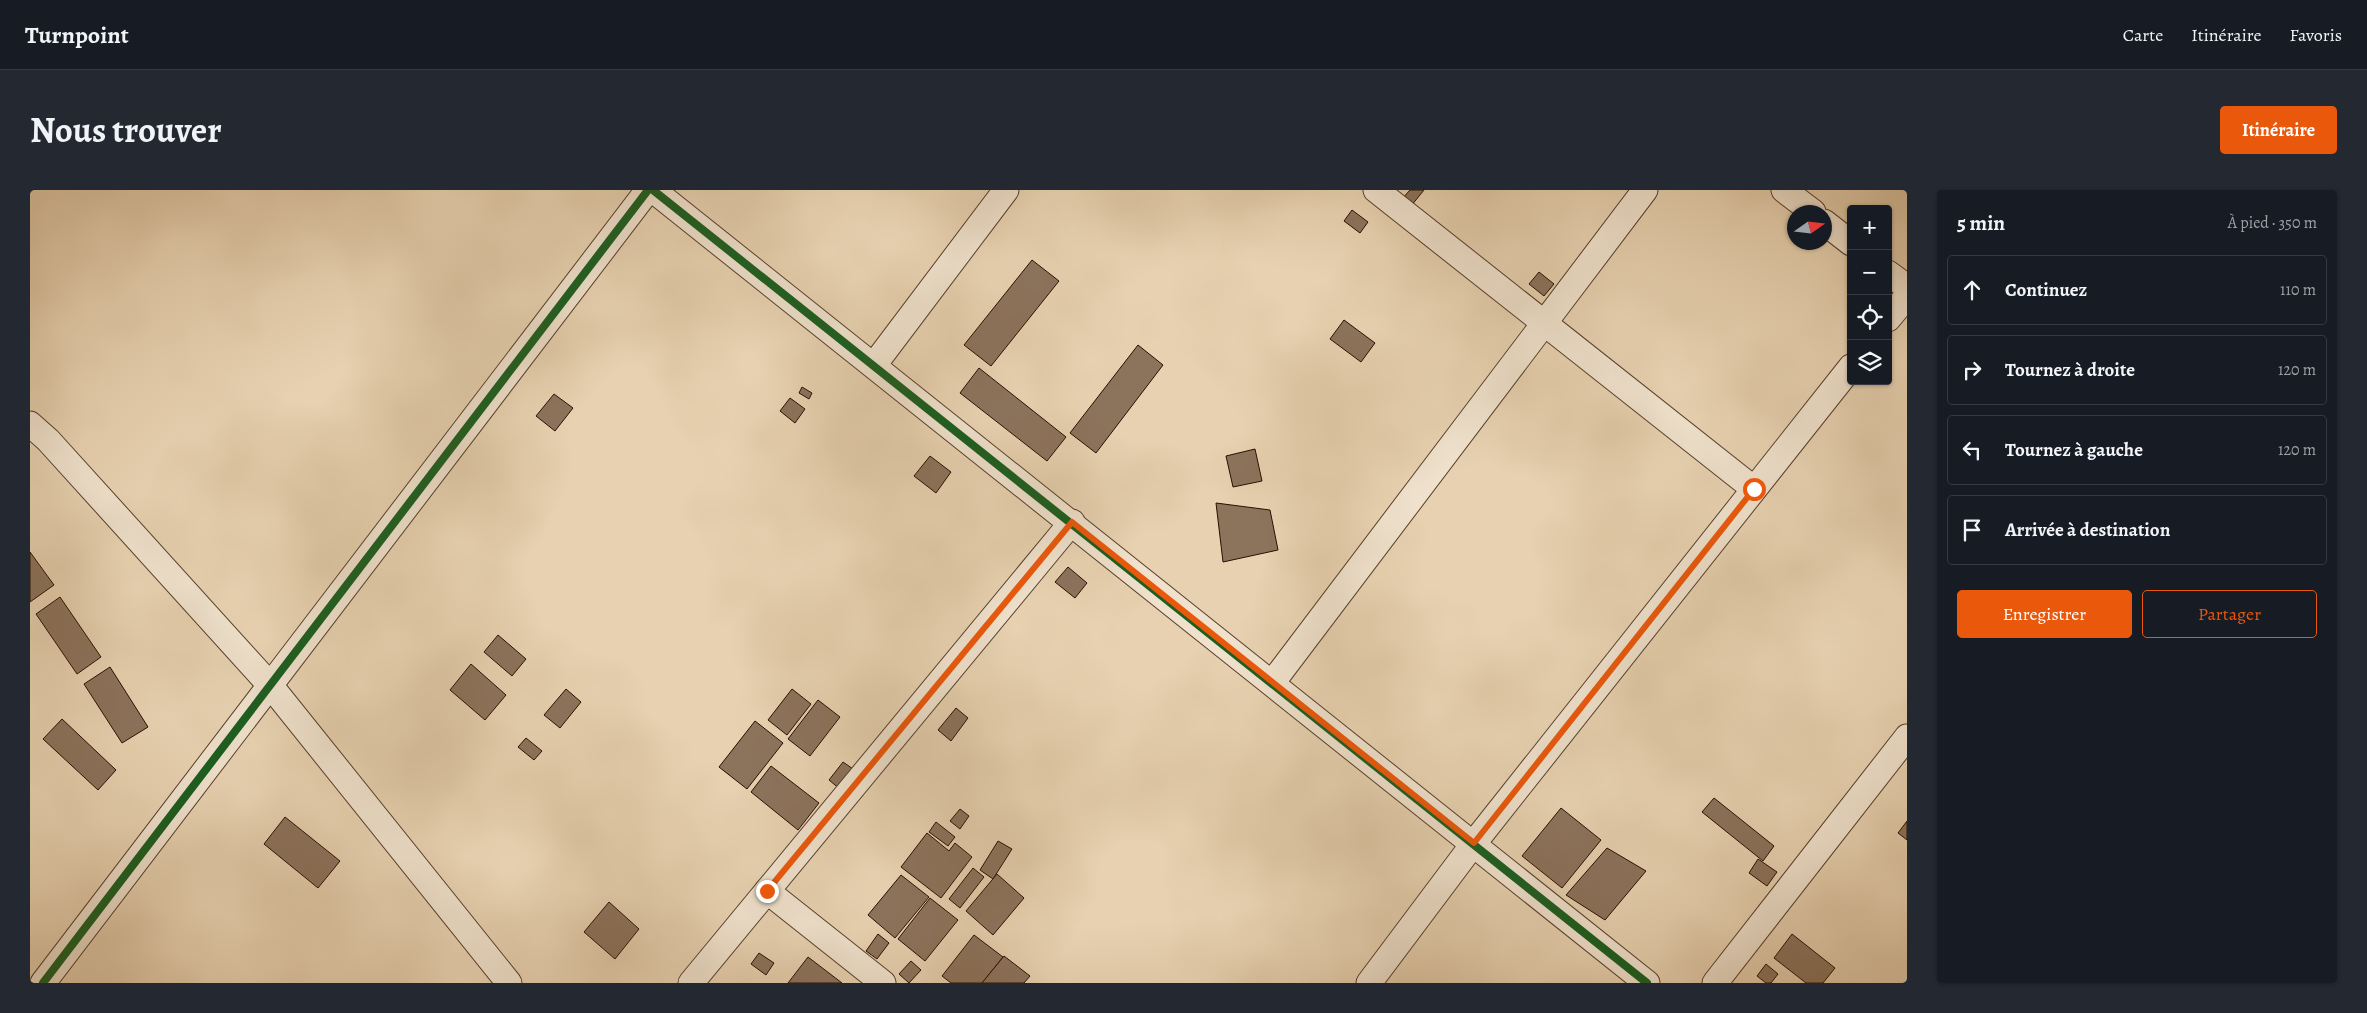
<!DOCTYPE html>
<html lang="fr">
<head>
<meta charset="utf-8">
<style>
	:root { --surface:#171b24; --page:#242831; --text:#f1f3f6; --muted:#9ea1a6; --line:#363941; --accent:#ea580c }
	body { margin:0; font-family:Alegreya,serif; background:var(--page); color:var(--text) }
	.controls { position:absolute; right:15px; top:15px; display:grid; overflow:hidden; border-radius:5px; box-shadow:0 1px 4px #0004 }
	.controls button { width:45px; height:45px; display:grid; place-items:center; padding:0; border:0; border-bottom:1px solid var(--line); background:var(--surface); color:var(--text); font:25px sans-serif }
	.compass { position:absolute; left:1757px; top:15px; width:45px; height:45px; border-radius:50%; background:var(--surface); box-shadow:0 1px 4px #0004; rotate:76deg }
	.stop { position:absolute; width:15px; height:15px; margin:-11px; border:4px solid #ea580c; border-radius:50%; background:#fff }
	.stop.end { background:#ea580c; border-color:#fff; box-shadow:0 1px 5px #0008 }
	.list { margin:0; padding:0; list-style:none }
	h2 { display:flex; justify-content:space-between; align-items:center; height:65px; margin:0; padding:0 20px; font-size:21px }
	h2 small { font-size:16px; font-weight:400; color:var(--muted) }
	.list li { display:grid; grid-template-columns:32px 1fr auto; gap:15px; align-items:center; box-sizing:border-box; height:70px; margin:0 10px 10px; padding:0 10px; border:1px solid var(--line); border-radius:5px }
	.list b { display:block; font-size:19px; white-space:nowrap }
	.list em { font-size:16px; font-style:normal; color:var(--muted) }
	.actions { display:flex; gap:10px; padding:15px 20px }
	.actions a { flex:1; padding:11px 0; border:1px solid var(--accent); border-radius:5px; text-align:center; font-size:18px; color:var(--accent) }
	.actions .main { background:var(--accent); color:#fff }
	.icon { flex:none; width:28px; height:28px; fill:none; stroke:currentColor; stroke-width:2; stroke-linecap:round; stroke-linejoin:round }
	.map { position:relative; flex:none; width:1877px; height:793px; overflow:hidden; border-radius:5px }
	header { display:flex; align-items:center; gap:30px; box-sizing:border-box; height:70px; padding:0 25px; background:var(--surface); border-bottom:1px solid var(--line) }
	header strong { font-size:24px }
	nav { display:flex; gap:28px; margin-inline-start:auto; font-size:18px }
	.intro { display:flex; align-items:center; justify-content:space-between; box-sizing:border-box; height:120px; padding:0 30px }
	h1 { margin:0; font-size:35px }
	.button { padding:12px 22px; border-radius:5px; background:var(--accent); color:#fff; font-size:18px; font-weight:700 }
	main { display:flex; gap:30px; padding:0 30px }
	aside { flex:1; background:var(--surface); border-radius:5px; box-shadow:0 1px 4px #0004 }
	.map>svg:first-child { display:block }
	.building { fill:#8c735c; stroke:#290e00 }
	.lines { fill:none; stroke-linecap:round; stroke-linejoin:round }
	.street-casing { stroke:#583f2c; stroke-width:27 }
	.street { stroke:#efe1cc; stroke-width:25 }
	.cycleway-casing { stroke:#efe1cc; stroke-width:11 }
	.cycleway { stroke:#1b5e20; stroke-width:8 }
	.route { stroke:#ea580c; stroke-width:6 }
</style>
</head>
<body>
<header>
<strong>Turnpoint</strong>
<nav><a>Carte</a><a>Itinéraire</a><a>Favoris</a></nav>
</header>
<div class="intro"><h1>Nous trouver</h1><a class="button">Itinéraire</a></div>
<main>
<div class="map">
<svg width="1877" height="793" viewBox="0 0 1877 793">
	<rect width="100%" height="100%" fill="#e7d1b0"/>
	<filter id="stains"><feTurbulence type="fractalNoise" baseFrequency=".004" numOctaves="4"/><feColorMatrix values="0 0 0 0 .2 0 0 0 0 .09 0 0 0 0 .02 0 0 0 .5 -.17"/></filter>
	<radialGradient id="worn" r=".72"><stop offset=".6" stop-color="#630" stop-opacity="0"/><stop offset="1" stop-color="#630" stop-opacity=".3"/></radialGradient>
	<!-- building -->
	<g class="building">
		<polygon points="1380,0 1394,0 1381,16 1372,9"/>
		<polygon points="1322,20 1338,32 1330,43 1314,31"/>
		<polygon points="1002,70 1029,91 961,176 934,155"/>
		<polygon points="1509,82 1524,94 1514,106 1499,94"/>
		<polygon points="1314,130 1345,153 1331,172 1300,149"/>
		<polygon points="1108,155 1133,175 1066,263 1040,243"/>
		<polygon points="949,178 1036,247 1017,271 930,203"/>
		<polygon points="772,197 782,203 779,209 769,203"/>
		<polygon points="524,204 543,218 525,241 506,226"/>
		<polygon points="760,208 775,219 765,233 750,221"/>
		<polygon points="1225,259 1232,291 1203,297 1196,266"/>
		<polygon points="900,266 921,282 906,303 884,286"/>
		<polygon points="1186,313 1240,320 1248,360 1193,372"/>
		<polygon points="0,362 24,395 0,412"/>
		<polygon points="1038,377 1057,393 1045,408 1025,392"/>
		<polygon points="30,407 71,467 47,484 6,424"/>
		<polygon points="468,445 496,469 482,486 454,462"/>
		<polygon points="441,474 476,505 455,530 420,500"/>
		<polygon points="80,477 118,537 92,553 54,494"/>
		<polygon points="536,499 551,512 530,538 514,525"/>
		<polygon points="762,499 781,514 757,545 738,530"/>
		<polygon points="788,510 810,527 780,566 758,549"/>
		<polygon points="926,518 938,528 921,551 908,540"/>
		<polygon points="32,529 86,580 68,600 13,549"/>
		<polygon points="725,531 753,553 717,599 689,577"/>
		<polygon points="496,548 512,561 504,570 488,557"/>
		<polygon points="813,572 826,581 811,600 799,590"/>
		<polygon points="741,576 789,613 768,640 721,602"/>
		<polygon points="1684,608 1744,656 1733,671 1672,622"/>
		<polygon points="1531,618 1571,650 1532,698 1492,666"/>
		<polygon points="930,619 939,626 930,639 920,631"/>
		<polygon points="255,627 310,671 288,698 234,654"/>
		<polygon points="1877,631 1877,650 1868,643"/>
		<polygon points="906,632 925,647 918,656 899,642"/>
		<polygon points="897,643 919,661 925,653 942,667 911,708 871,677"/>
		<polygon points="968,651 982,659 963,689 950,680"/>
		<polygon points="1577,658 1616,681 1575,730 1536,705"/>
		<polygon points="1728,669 1747,682 1737,696 1719,683"/>
		<polygon points="943,678 954,687 930,718 919,709"/>
		<polygon points="967,684 994,708 963,745 936,721"/>
		<polygon points="871,685 899,707 865,748 838,725"/>
		<polygon points="900,708 928,730 895,771 868,749"/>
		<polygon points="579,712 609,739 585,769 554,742"/>
		<polygon points="848,744 859,753 847,769 836,761"/>
		<polygon points="1762,744 1805,778 1793,793 1776,793 1744,768"/>
		<polygon points="944,745 973,767 952,793 921,793 912,786"/>
		<polygon points="729,763 744,773 736,785 721,774"/>
		<polygon points="974,766 1000,786 994,793 952,793"/>
		<polygon points="778,767 812,793 758,793"/>
		<polygon points="881,771 891,780 879,793 869,784"/>
		<polygon points="1736,774 1748,784 1741,793 1736,793 1727,786"/>
	</g>
	<g class="lines">
		<!-- street casing -->
		<g class="street-casing">
			<g id="street">
				<polyline points="623,0 1617,793"/>
				<polyline points="1346,0 1724,299"/>
				<polyline points="1754,0 1783,22"/>
				<polyline points="1794,32 1821,53"/>
				<polyline points="1858,83 1877,97"/>
				<polyline points="1858,129 1877,106"/>
				<polyline points="844,175 976,0"/>
				<polyline points="0,234 18,250 240,495 479,793"/>
				<polyline points="1242,493 1615,0"/>
				<polyline points="737,701 853,793"/>
				<polyline points="13,793 618,0"/>
				<polyline points="661,793 1042,332"/>
				<polyline points="1339,793 1444,653 1821,177"/>
				<polyline points="1685,793 1877,547"/>
			</g>
		</g>
		<!-- street -->
		<use href="#street" class="street"/>
		<!-- cycleway casing -->
		<g class="cycleway-casing">
			<g id="cycleway">
				<polyline points="623,0 1617,793"/>
				<polyline points="13,793 618,0"/>
			</g>
		</g>
		<!-- cycleway -->
		<use href="#cycleway" class="cycleway"/>
	</g>
	<g class="lines">
		<!-- route -->
		<polyline class="route" points="737,701 1042,332 1444,653 1724,299"/>
	</g>
	<rect width="100%" height="100%" filter="url(#stains)"/>
	<rect width="100%" height="100%" fill="url(#worn)"/>
</svg>
<div class="controls">
<button>+</button>
<button>−</button>
<button><svg class="icon" aria-label="locate" viewBox="0 0 24 24"><circle cx="12" cy="12" r="6"/><path d="M12 2v4M12 18v4M2 12h4M18 12h4"/></svg></button>
<button><svg class="icon" aria-label="layers" viewBox="0 0 24 24"><path d="M12 4l9 5-9 5-9-5zM3 14l9 5 9-5"/></svg></button>
</div>
<svg class="compass" viewBox="-18 -18 36 36"><path d="M0-13l5 13h-10z" fill="#e53935"/><path d="M0 13l5-13h-10z" fill="#9ea1a6"/></svg>
<div class="stop" style="left:1724px;top:299px"></div>
<div class="stop end" style="left:737px;top:701px"></div>
</div>
<aside>
<h2>5 min<small>À pied · 350 m</small></h2>
<ul class="list">
<li><svg class="icon" aria-label="ahead" viewBox="0 0 24 24"><path d="M12 20V5M6 11l6-6 6 6"/></svg><div><b>Continuez</b></div><em>110 m</em></li>
<li><svg class="icon" aria-label="right" viewBox="0 0 24 24"><path d="M7 20v-9h11M14 6l5 5-5 5"/></svg><div><b>Tournez à droite</b></div><em>120 m</em></li>
<li><svg class="icon" aria-label="left" viewBox="0 0 24 24"><path d="M17 20v-9H6M10 6l-5 5 5 5"/></svg><div><b>Tournez à gauche</b></div><em>120 m</em></li>
<li><svg class="icon" aria-label="arrive" viewBox="0 0 24 24"><path d="M6 21V4h12l-3 4 3 4H6"/></svg><div><b>Arrivée à destination</b></div></li>
</ul>
<div class="actions"><a class="main">Enregistrer</a><a>Partager</a></div>
</aside>
</main>
</body>
</html>
